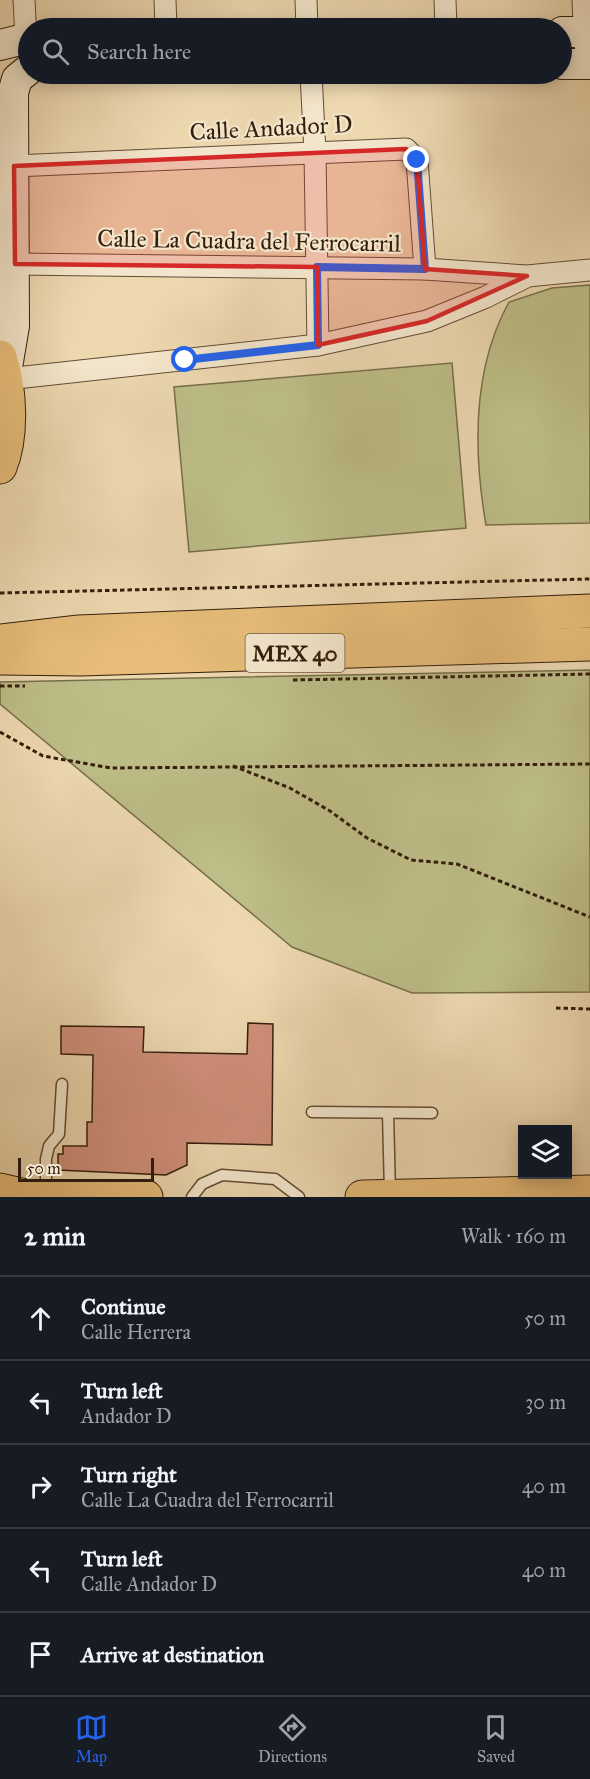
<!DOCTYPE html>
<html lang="en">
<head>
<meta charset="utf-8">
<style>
	:root { --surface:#171b24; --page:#20242c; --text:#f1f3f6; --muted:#9ea1a6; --line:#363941; --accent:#2563eb }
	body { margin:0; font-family:"IM FELL Great Primer",serif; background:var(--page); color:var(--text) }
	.controls { position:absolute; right:18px; bottom:18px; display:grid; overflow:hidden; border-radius:0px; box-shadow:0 3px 15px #0003 }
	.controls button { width:54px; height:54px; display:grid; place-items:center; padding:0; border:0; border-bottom:2px solid var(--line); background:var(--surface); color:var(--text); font:30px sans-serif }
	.scale { position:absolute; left:18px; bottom:15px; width:136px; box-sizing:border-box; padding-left:6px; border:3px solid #341e0c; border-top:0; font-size:16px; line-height:21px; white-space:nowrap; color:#341e0c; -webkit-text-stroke:4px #f3e5cb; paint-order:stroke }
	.stop { position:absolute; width:18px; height:18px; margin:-14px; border:4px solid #2563eb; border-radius:50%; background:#fff }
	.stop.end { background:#2563eb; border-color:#fff; box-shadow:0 2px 6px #0008 }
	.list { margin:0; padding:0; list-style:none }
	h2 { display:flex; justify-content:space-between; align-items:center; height:78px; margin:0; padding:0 24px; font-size:26px }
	h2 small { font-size:20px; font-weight:400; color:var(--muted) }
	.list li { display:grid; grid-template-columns:39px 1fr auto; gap:18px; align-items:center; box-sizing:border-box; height:84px; padding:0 24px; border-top:2px solid var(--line) }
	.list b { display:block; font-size:22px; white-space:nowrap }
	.list p { margin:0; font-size:20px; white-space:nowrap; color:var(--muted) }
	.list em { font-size:20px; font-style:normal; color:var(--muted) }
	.icon { flex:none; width:33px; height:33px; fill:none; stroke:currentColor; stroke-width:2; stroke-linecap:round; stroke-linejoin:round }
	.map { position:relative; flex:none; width:590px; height:1197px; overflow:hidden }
	.search { position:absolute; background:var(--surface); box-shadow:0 3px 15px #0003; left:18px; right:18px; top:18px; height:66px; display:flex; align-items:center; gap:15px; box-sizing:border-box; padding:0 21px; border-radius:33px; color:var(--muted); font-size:22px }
	.sheet { height:498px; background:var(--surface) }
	nav { display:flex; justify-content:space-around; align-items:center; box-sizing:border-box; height:84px; border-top:2px solid var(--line); background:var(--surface); font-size:16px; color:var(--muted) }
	nav a { display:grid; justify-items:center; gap:3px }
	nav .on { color:var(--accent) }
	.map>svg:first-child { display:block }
	.green { fill:#bdbd87; stroke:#786e4a; stroke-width:1.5 }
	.building { fill:#d08f7a; stroke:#341e0c; stroke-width:1.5 }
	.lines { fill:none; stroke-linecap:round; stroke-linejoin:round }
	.service-casing { stroke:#624c35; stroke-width:13 }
	.minor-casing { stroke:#624c35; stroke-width:23 }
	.secondary-casing { stroke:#341e0c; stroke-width:32 }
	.primary-casing { stroke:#341e0c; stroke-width:35 }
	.path { stroke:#341e0c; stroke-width:3; stroke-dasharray:4.5 3; stroke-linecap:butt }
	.service { stroke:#f3e5cb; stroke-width:10 }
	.minor { stroke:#f3e5cb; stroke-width:21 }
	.secondary { stroke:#f3e5cb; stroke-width:30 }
	.primary { stroke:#e6bc78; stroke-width:33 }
	.route { stroke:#2563eb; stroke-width:8 }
	.marked { fill:#d62828; fill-opacity:0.2; stroke:#d62828; stroke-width:4.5; stroke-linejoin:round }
	.labels { text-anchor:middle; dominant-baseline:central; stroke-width:4.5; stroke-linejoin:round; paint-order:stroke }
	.shield { fill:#f3e5cb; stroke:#6d5a45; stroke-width:1.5 }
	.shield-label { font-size:22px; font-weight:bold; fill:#341e0c }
	.street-label { font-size:24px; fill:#341e0c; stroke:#f3e5cb }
</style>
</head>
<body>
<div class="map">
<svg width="590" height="1197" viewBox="0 0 590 1197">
	<rect width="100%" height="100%" fill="#ecd7af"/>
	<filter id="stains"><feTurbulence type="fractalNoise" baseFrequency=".00333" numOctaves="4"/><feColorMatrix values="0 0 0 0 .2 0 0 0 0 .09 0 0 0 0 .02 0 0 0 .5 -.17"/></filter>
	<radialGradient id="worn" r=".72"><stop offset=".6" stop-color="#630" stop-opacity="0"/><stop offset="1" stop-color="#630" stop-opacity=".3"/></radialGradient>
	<!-- green -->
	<g class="green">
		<path d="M590,285V523L486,525C473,450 472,369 509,302L552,288Z"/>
		<polygon points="452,363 466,528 189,552 174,387"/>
		<polygon points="590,670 590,992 412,993 292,947 0,704 0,682"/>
	</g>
	<!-- building -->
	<polygon class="building" points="248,1023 273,1024 272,1145 187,1143 187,1165 166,1175 58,1170 58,1154 63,1154 63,1146 87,1146 87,1122 92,1122 93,1055 61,1054 61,1026 144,1027 143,1052 247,1054"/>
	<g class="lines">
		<!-- service casing -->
		<g class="service-casing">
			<g id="service">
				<polyline points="312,1112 432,1113"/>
				<polyline points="388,1113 390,1193"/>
				<polyline points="46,1194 46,1159 49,1146 59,1134 62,1084"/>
				<polyline points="192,1197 202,1184 222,1175 275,1179 299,1197"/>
			</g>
		</g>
		<!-- minor casing -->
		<g class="minor-casing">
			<g id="minor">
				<polyline points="24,0 26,38"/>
				<polyline points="165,0 166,28"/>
				<polyline points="306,0 307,28"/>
				<polyline points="445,0 446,28"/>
				<polyline points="583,0 585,46"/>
				<polyline points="311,74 315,152 318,345"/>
				<polyline points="14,166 406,149 417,160 425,269"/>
				<polyline points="15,264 425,269 527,276 590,270"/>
				<polyline points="7,379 318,345 427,321 486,297 526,277"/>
			</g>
		</g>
		<!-- secondary casing -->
		<g class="secondary-casing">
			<g id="secondary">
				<polyline points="562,32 590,32"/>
				<polyline points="0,45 28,38"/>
				<polyline points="562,64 590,64"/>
				<polyline points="4,385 14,326 13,93 17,79 28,70"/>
			</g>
		</g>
		<!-- primary casing -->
		<g class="primary-casing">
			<g id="primary">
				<path d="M0,357C10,388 13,435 0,467"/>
				<polyline points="0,641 79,632 590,611"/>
				<polyline points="0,658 81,659 590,644"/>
				<polyline points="0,1190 30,1197 146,1197"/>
				<polyline points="362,1197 590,1192"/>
			</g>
		</g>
		<!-- path -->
		<g class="path">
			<polyline points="0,593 590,579"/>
			<polyline points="293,680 590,674"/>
			<polyline points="0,686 25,686"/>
			<polyline points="0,732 43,756 111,768 590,764"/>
			<polyline points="233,766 290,788 330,811 367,838 411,860 457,864 590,917"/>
			<polyline points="556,1008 590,1009"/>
		</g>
		<!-- service -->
		<use href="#service" class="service"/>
		<!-- minor -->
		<use href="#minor" class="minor"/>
		<!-- secondary -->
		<use href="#secondary" class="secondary"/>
		<!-- primary -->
		<use href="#primary" class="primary"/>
	</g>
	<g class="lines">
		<!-- route -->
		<polyline class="route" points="185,360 318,345 317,267 425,269 417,160"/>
	</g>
	<!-- marked area -->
	<path class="marked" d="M406,149L417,160L425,269L527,276L427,321L318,345L317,267L15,264L14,166Z"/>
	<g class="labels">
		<!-- shield labels -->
		<rect class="shield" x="245.5" y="634" width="99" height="38" rx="4.5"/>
		<g class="shield-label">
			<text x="295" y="653">MEX 40</text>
		</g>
		<!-- street labels -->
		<g class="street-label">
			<text transform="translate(271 128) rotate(-3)">Calle Andador D</text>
			<text transform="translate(249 241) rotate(1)">Calle La Cuadra del Ferrocarril</text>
		</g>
	</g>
	<rect width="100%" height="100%" filter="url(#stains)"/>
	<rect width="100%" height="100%" fill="url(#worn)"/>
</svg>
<div class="controls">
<button><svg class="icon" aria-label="layers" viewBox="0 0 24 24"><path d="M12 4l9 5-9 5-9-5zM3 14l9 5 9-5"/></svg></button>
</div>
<div class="scale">50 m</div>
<div class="stop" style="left:185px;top:360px"></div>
<div class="stop end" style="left:417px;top:160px"></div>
<div class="search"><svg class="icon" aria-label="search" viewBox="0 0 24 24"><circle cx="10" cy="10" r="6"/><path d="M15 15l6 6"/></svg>Search here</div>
</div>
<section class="sheet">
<h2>2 min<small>Walk · 160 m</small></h2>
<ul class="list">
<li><svg class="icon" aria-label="ahead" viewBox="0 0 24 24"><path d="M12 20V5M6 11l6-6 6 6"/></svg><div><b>Continue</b><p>Calle Herrera</p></div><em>50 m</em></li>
<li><svg class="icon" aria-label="left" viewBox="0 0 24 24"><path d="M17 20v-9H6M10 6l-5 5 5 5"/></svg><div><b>Turn left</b><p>Andador D</p></div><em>30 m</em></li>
<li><svg class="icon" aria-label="right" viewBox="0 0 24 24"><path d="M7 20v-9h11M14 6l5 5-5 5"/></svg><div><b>Turn right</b><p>Calle La Cuadra del Ferrocarril</p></div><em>40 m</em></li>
<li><svg class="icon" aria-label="left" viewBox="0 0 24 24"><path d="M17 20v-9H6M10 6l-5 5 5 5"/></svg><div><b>Turn left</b><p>Calle Andador D</p></div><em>40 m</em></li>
<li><svg class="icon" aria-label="arrive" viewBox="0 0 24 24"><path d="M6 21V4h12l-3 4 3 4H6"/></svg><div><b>Arrive at destination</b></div></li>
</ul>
</section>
<nav>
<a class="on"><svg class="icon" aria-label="map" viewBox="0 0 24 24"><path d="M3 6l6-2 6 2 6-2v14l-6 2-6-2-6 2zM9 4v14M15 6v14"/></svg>Map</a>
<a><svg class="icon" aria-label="directions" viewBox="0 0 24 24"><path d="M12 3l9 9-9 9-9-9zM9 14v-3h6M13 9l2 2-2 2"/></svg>Directions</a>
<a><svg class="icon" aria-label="saved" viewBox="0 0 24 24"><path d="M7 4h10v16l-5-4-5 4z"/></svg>Saved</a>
</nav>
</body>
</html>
